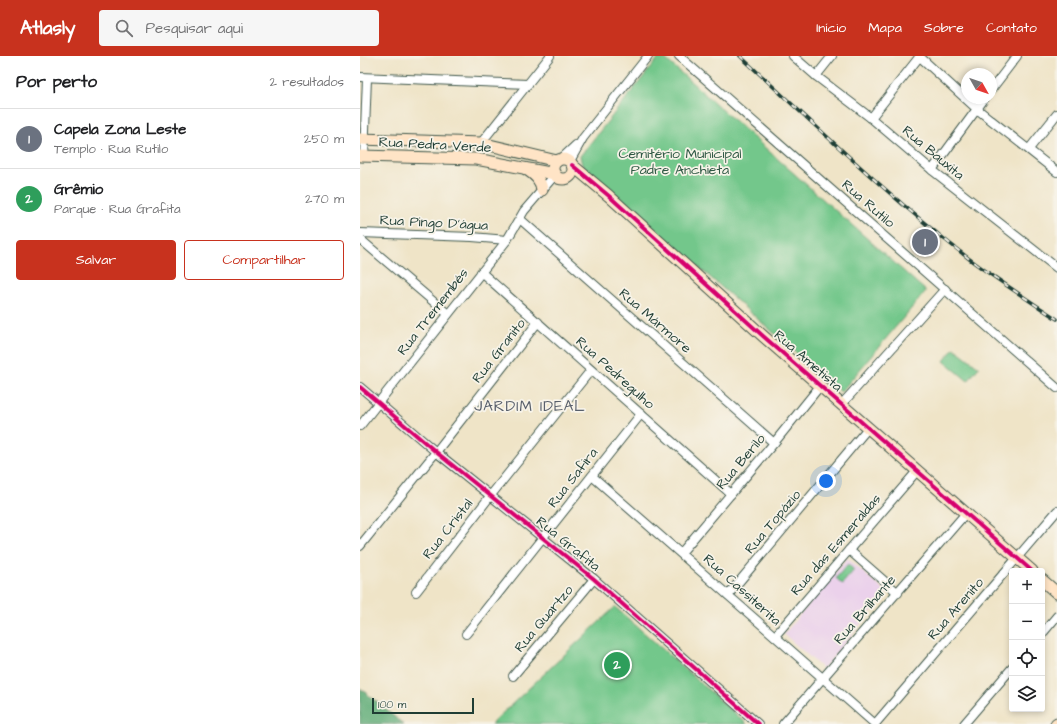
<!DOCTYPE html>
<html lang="pt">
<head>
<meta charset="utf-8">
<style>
	:root { --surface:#fff; --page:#f6f6f6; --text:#202124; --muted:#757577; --line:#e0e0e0; --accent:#c8321e }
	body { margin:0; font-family:"Architects Daughter",sans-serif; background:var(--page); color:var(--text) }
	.controls { position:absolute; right:12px; bottom:12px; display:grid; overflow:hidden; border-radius:4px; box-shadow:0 2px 6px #0003 }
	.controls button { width:36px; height:36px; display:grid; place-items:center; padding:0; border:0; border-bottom:1px solid var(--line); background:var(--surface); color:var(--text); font:20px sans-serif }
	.compass { position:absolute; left:601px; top:12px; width:36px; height:36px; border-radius:50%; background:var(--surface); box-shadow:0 2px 6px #0003; rotate:130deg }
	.scale { position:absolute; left:12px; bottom:10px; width:102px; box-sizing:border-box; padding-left:4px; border:2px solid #1f3d34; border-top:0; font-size:11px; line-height:14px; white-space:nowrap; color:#1f3d34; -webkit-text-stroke:3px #f7f3e8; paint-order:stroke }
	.you { position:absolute; left:466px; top:425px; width:14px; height:14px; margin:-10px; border:3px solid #fff; border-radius:50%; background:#1a73e8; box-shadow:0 0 0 6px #1a73e833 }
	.badge { display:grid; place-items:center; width:26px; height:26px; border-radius:50%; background:var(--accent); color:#fff; font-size:13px; font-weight:700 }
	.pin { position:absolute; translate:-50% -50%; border:2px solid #fff; box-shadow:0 1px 4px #0006 }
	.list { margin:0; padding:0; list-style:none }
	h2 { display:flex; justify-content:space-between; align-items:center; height:52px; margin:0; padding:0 16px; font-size:17px }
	h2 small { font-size:13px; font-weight:400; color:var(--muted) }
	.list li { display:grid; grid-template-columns:26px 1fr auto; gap:12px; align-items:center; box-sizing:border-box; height:60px; padding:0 16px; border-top:1px solid var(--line) }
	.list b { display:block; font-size:15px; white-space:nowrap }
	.list p { margin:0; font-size:13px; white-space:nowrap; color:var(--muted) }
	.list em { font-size:13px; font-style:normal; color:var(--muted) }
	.actions { display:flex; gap:8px; padding:12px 16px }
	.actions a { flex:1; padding:9px 0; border:1px solid var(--accent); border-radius:4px; text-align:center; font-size:14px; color:var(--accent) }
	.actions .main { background:var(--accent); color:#fff }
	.icon { flex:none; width:22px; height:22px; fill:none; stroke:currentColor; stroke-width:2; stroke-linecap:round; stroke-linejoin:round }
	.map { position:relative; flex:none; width:697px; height:668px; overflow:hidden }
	header { display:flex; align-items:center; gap:24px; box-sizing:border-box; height:56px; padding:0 20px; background:var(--accent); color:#fff }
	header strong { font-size:19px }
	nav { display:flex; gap:22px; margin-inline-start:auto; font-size:14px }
	.search { width:280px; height:36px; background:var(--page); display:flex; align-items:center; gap:10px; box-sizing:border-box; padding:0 14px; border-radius:4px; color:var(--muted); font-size:15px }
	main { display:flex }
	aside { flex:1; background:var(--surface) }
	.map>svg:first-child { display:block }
	.built { fill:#ebd1eb }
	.green { fill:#73c78b; stroke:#498260 }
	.forest { fill:#5eac77; stroke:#3e7456 }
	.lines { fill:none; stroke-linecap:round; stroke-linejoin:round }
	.street-casing { stroke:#3e564a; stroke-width:10 }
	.secondary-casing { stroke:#3e564a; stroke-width:13 }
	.street { stroke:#fff; stroke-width:8 }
	.secondary { stroke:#ffe4c6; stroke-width:11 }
	.rail-casing { stroke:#1f3d34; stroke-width:3.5 }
	.rail { stroke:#f7f3e8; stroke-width:2; stroke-dasharray:6; stroke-linecap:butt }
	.cycleway-casing { stroke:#f7f3e8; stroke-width:6 }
	.cycleway { stroke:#d6006c; stroke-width:4 }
	.labels { text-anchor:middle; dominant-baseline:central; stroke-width:3.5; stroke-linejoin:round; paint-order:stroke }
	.street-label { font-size:14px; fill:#1f3d34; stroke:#f7f3e8 }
	.park-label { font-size:14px; fill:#305945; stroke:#f7f3e8 }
	.neighbourhood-label { font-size:15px; letter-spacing:1px; fill:#59606c; stroke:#f7f3e8 }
</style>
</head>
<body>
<header>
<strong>Atlasly</strong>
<div class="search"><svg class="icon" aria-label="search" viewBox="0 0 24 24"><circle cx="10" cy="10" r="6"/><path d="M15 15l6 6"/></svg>Pesquisar aqui</div>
<nav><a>Início</a><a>Mapa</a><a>Sobre</a><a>Contato</a></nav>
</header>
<main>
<aside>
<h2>Por perto<small>2 resultados</small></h2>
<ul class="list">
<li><span class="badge" style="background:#6b7280">1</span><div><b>Capela Zona Leste</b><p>Templo · Rua Rutilo</p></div><em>250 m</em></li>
<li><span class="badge" style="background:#2e9e5b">2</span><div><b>Grêmio</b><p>Parque · Rua Grafita</p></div><em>270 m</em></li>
</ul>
<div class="actions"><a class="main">Salvar</a><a>Compartilhar</a></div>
</aside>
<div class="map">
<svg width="697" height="668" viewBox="0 0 697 668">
	<rect width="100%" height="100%" fill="#f7f3e8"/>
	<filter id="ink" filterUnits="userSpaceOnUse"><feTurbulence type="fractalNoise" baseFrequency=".025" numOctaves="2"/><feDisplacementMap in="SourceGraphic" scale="8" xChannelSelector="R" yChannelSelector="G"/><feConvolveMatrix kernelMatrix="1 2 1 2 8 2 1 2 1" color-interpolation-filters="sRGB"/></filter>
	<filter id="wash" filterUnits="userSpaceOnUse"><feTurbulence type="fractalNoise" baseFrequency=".012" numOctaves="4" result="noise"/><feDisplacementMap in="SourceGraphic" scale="16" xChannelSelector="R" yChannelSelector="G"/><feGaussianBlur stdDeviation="0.9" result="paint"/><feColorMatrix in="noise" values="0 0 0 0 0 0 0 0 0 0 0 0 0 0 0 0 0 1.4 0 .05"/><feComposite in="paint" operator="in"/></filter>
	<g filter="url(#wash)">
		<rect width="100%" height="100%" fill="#efe4c7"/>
		<!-- built -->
		<polygon class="built" points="487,502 527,537 463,613 424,578"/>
		<!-- green -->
		<g class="green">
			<polygon points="300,0 302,0 566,235 481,336 222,109 220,100"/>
			<polygon points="594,292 619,311 608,325 584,305"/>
			<polygon points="488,508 494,514 482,528 476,522"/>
			<polygon points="255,551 387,668 131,668"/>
		</g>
		<!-- forest -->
		<polygon class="forest" points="0,632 43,668 0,668"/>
	</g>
	<g filter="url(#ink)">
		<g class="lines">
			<!-- street casing -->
			<g class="street-casing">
				<g id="street">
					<polyline points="319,0 697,332"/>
					<polyline points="433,0 456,20 511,62 572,114 697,212"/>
					<polyline points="559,0 617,53 697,116"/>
					<polyline points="456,20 472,0"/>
					<polyline points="0,21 168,28"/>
					<polyline points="631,34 657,0"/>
					<polyline points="511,62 560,0"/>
					<polyline points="121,87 190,0"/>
					<polyline points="669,93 697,58"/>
					<polyline points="4,100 7,22"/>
					<polyline points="201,103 216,89"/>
					<polyline points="210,105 223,82 288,0"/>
					<polyline points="572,114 625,42"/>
					<polyline points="160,163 414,387"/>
					<polyline points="0,177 112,181 147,184"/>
					<polyline points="0,183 88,258"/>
					<polyline points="121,216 371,438"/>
					<polyline points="0,331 76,396 234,523 398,668"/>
					<polyline points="481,349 585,233"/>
					<polyline points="0,370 147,184 164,155 195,119"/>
					<polyline points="232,420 515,668"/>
					<polyline points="0,490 76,396 178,266"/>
					<polyline points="489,494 538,537"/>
					<polyline points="321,497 414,387 460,330"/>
					<polyline points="56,536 131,439 231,314"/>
					<polyline points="368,539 508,372"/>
					<polyline points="106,578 281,358"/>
					<polyline points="682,578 697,560"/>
					<polyline points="415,580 557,415"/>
					<polyline points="153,620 234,523"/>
					<polyline points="423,668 606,457"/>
					<polyline points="515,668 697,455"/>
					<polyline points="604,668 652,612"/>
				</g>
			</g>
			<!-- secondary casing -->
			<g class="secondary-casing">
				<g id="secondary">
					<polyline points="0,83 121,87 197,105"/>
					<polyline points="0,100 116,103 195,118"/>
					<circle cx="203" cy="113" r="10"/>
					<polyline points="212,109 249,140 403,280 672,515"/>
					<path d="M166,113C175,119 181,124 182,134"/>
					<polyline points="682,524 697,537"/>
					<polyline points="696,668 697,667"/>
				</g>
			</g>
			<!-- street -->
			<use href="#street" class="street"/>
			<!-- secondary -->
			<use href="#secondary" class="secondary"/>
			<!-- rail casing -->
			<g class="rail-casing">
				<path id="rail" d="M380,0C456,70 530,142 612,205C639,225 668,244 697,263"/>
			</g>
			<!-- rail -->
			<use href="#rail" class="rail"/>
			<!-- cycleway casing -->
			<g class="cycleway-casing">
				<g id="cycleway">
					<polyline points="212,109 249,140 403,280 672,515"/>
					<polyline points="0,331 76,396 234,523 398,668"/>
				</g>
			</g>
			<!-- cycleway -->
			<use href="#cycleway" class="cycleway"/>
		</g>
	</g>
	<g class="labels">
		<!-- street labels -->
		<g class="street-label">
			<text transform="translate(75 89) rotate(3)">Rua Pedra Verde</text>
			<text transform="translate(573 97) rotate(40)">Rua Bauxita</text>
			<text transform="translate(508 148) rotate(41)">Rua Rutilo</text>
			<text transform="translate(74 167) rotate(3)">Rua Pingo D'água</text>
			<text transform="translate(73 256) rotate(-52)">Rua Tremembés</text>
			<text transform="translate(295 265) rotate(41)">Rua Mármore</text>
			<text transform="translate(139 295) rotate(-52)">Rua Granito</text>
			<text transform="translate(448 305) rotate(41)">Rua Ametista</text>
			<text transform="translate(255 317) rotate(42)">Rua Pedregulho</text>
			<text transform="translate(381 406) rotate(-50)">Rua Berilo</text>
			<text transform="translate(213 422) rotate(-52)">Rua Safira</text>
			<text transform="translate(413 466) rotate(-50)">Rua Topázio</text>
			<text transform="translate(88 473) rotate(-52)">Rua Cristal</text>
			<text transform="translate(208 488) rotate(39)">Rua Grafita</text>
			<text transform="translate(476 489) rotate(-49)">Rua das Esmeraldas</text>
			<text transform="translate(382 534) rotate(42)">Rua Cassiterita</text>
			<text transform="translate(596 553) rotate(-49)">Rua Arenito</text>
			<text transform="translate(505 554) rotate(-49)">Rua Brilhante</text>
			<text transform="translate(184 563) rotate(-50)">Rua Quartzo</text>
		</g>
		<!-- park labels -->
		<g class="park-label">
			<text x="320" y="98">Cemitério Municipal<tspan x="320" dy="16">Padre Anchieta</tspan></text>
		</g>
		<!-- neighbourhood labels -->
		<g class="neighbourhood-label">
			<text x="170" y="350">JARDIM IDEAL</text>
		</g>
	</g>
</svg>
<div class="controls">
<button>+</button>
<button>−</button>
<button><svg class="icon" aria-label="locate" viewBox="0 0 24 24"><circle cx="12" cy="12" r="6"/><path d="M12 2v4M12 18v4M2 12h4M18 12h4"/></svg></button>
<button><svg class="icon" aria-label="layers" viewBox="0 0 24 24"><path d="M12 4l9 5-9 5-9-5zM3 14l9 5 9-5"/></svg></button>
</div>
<svg class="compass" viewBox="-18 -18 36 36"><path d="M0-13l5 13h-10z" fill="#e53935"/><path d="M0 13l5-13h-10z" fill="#757577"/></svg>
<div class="scale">100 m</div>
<div class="you"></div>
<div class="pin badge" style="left:565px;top:186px;background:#6b7280">1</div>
<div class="pin badge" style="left:257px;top:609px;background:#2e9e5b">2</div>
</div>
</main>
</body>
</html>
